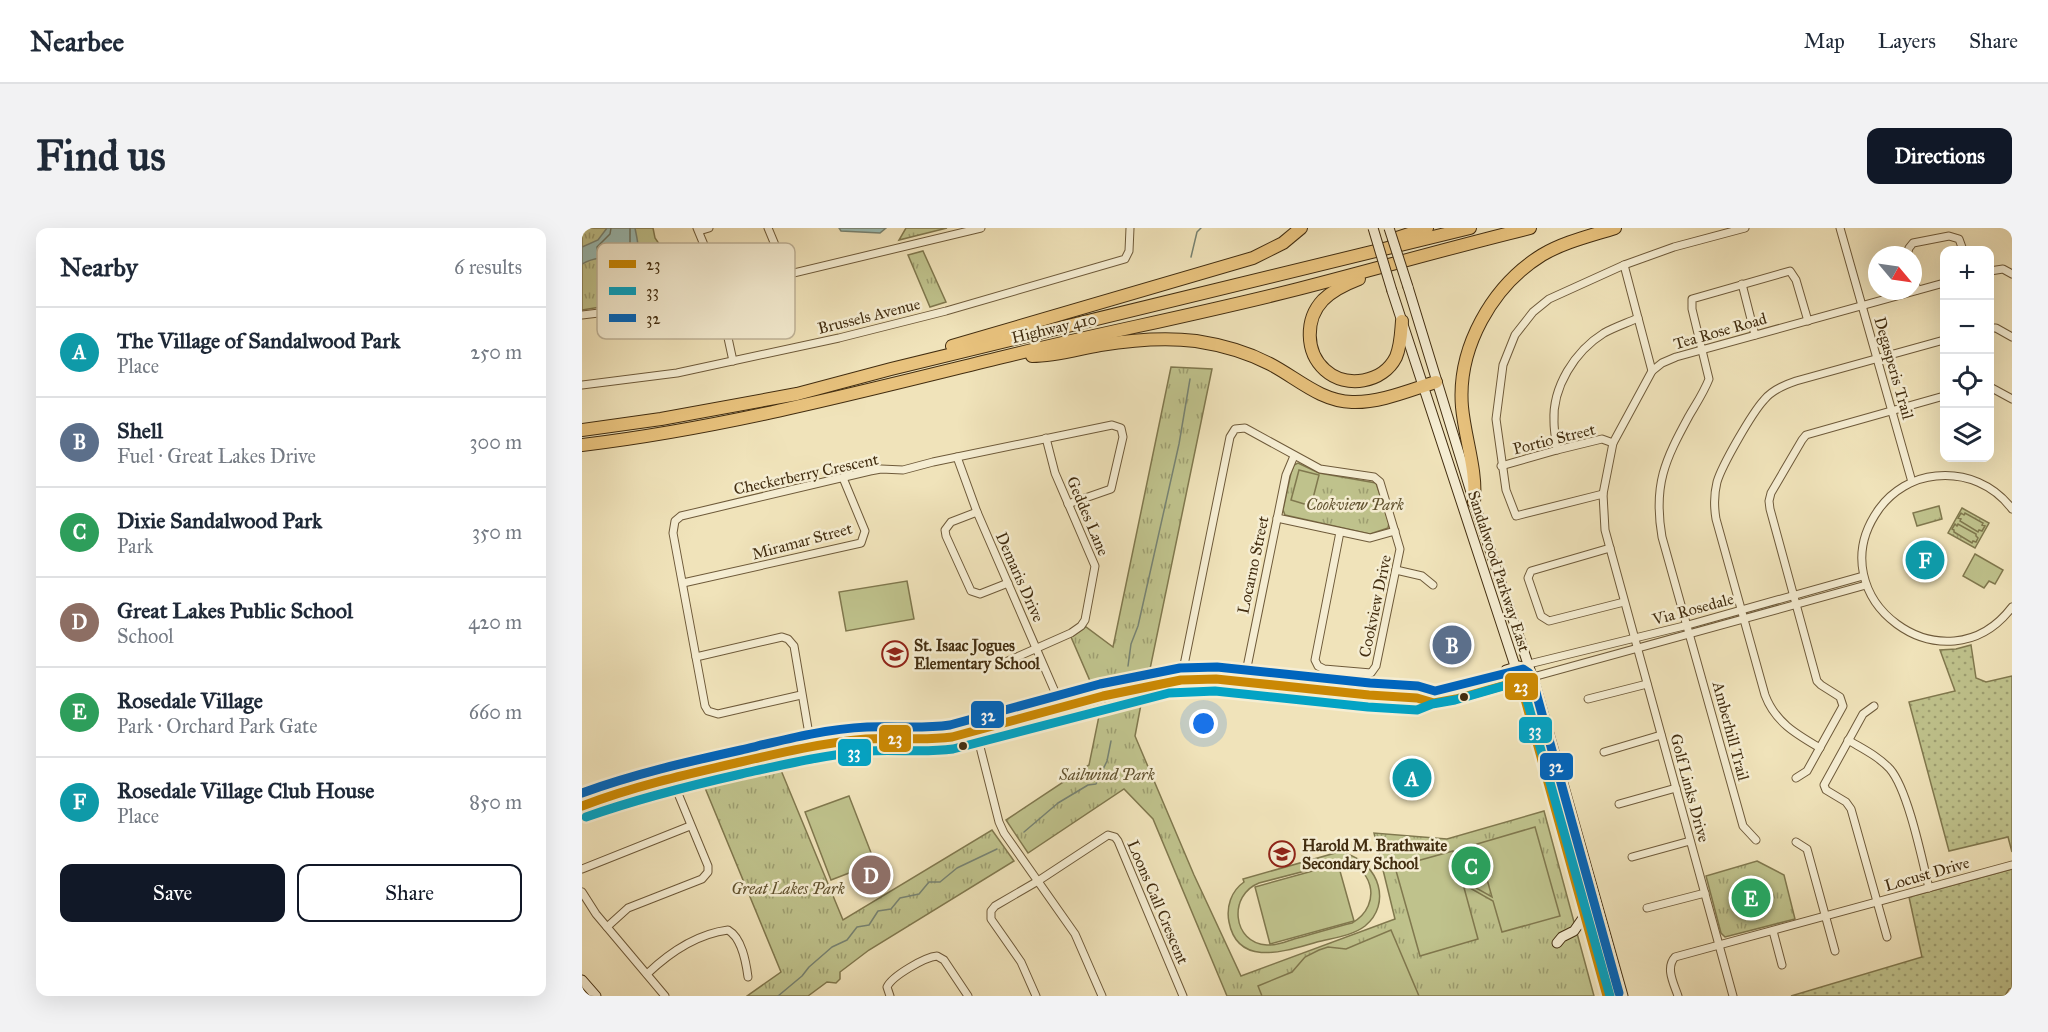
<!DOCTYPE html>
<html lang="en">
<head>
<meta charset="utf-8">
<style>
	:root { --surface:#fff; --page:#f2f2f3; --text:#1f2937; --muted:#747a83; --line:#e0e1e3; --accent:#111827 }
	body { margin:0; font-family:"IM FELL Great Primer",serif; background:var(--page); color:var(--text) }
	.controls { position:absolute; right:18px; top:18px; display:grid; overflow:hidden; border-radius:12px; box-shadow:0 6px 24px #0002 }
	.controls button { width:54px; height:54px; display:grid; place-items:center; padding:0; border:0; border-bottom:2px solid var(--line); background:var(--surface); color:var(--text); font:30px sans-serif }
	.compass { position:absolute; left:1286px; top:18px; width:54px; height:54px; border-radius:50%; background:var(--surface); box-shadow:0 6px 24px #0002; rotate:119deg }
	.you { position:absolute; left:622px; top:496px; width:21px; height:21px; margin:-15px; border:4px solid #fff; border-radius:50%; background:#1a73e8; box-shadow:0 0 0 9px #1a73e833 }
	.badge { display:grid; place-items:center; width:39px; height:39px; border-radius:50%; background:var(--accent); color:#fff; font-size:20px; font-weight:700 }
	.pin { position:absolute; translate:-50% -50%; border:3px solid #fff; box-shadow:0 2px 6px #0006 }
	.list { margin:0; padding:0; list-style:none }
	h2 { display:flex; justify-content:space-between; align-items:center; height:78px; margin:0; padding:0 24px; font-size:26px }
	h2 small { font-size:20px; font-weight:400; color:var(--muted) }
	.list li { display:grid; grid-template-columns:39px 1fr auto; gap:18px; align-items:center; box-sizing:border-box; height:90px; padding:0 24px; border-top:2px solid var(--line) }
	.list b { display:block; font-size:22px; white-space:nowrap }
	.list p { margin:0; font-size:20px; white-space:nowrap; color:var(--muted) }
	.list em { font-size:20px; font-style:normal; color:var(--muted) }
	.actions { display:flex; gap:12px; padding:18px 24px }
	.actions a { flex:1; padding:14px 0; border:2px solid var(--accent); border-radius:12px; text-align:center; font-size:21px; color:var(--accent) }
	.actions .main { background:var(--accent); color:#fff }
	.icon { flex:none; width:33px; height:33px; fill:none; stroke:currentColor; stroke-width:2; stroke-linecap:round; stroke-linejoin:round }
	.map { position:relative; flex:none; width:1430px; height:768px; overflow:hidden; border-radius:12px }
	header { display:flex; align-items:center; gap:36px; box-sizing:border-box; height:84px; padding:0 30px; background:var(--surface); border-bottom:2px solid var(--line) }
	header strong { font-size:28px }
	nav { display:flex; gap:33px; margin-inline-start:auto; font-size:21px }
	.intro { display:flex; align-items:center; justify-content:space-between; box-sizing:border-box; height:144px; padding:0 36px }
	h1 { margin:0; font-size:42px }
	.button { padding:15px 27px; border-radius:12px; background:var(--accent); color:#fff; font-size:21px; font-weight:700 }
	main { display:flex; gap:36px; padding:0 36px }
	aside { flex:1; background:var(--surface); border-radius:12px; box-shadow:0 6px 24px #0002 }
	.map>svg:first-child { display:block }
	.grass { fill:url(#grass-dots); stroke:#80784e; stroke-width:1.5 }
	.park { fill:url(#park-tufts); stroke:#80784e; stroke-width:1.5 }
	.garden { fill:#bfc28c; stroke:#80784e; stroke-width:1.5; fill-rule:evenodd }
	.water { fill:#9bbdb5; stroke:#778373; stroke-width:1.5 }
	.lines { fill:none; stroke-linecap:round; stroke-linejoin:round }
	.shore { stroke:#6e7562; stroke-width:1.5 }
	.stream { stroke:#778373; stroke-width:1.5 }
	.street-casing { stroke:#6e5a3a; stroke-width:9 }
	.secondary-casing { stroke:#422d10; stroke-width:11 }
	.highway-casing { stroke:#422d10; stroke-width:14 }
	.street { stroke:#f5edd2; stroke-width:7 }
	.secondary { stroke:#f5edd2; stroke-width:9 }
	.highway { stroke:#e8c27d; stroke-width:12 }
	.secondary-bridge-casing { stroke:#422d10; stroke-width:11; stroke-linecap:butt }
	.secondary-bridge { stroke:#f5edd2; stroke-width:9 }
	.bus-1-casing { stroke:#f5edd2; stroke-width:14 }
	.bus-2-casing { stroke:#f5edd2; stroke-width:14 }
	.bus-3-casing { stroke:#f5edd2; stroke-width:14 }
	.bus-1 { stroke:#ca8804; stroke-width:9 }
	.bus-2 { stroke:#03a3c4; stroke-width:9 }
	.bus-3 { stroke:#0065bd; stroke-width:9 }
	.bus-dot { fill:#422d10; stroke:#f5edd2; stroke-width:2 }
	.labels { text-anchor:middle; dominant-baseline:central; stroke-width:5; stroke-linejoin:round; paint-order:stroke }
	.street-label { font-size:16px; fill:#422d10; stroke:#f5edd2 }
	.park-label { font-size:16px; font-style:italic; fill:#61522f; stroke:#f5edd2 }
	.poi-label { font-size:16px; font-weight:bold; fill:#422d10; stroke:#f5edd2; text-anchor:start }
	.key { fill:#f5edd2; stroke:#bfb398; stroke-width:1.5 }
	.key-label { font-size:16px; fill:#422d10 }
	.line-badge { stroke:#f5edd2; stroke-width:2 }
	.badge-label { font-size:16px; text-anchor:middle; font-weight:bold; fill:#fff }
</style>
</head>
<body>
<header>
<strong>Nearbee</strong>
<nav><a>Map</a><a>Layers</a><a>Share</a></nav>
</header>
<div class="intro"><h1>Find us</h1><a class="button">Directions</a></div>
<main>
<aside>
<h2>Nearby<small>6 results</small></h2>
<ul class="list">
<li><span class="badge" style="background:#0f9aa8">A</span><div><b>The Village of Sandalwood Park</b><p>Place</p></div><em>250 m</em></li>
<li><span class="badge" style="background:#5c6f8a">B</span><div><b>Shell</b><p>Fuel · Great Lakes Drive</p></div><em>300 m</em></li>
<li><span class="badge" style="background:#2e9e5b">C</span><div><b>Dixie Sandalwood Park</b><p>Park</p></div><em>350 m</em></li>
<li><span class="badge" style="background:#8d6e63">D</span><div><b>Great Lakes Public School</b><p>School</p></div><em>420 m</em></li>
<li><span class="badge" style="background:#2e9e5b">E</span><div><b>Rosedale Village</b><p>Park · Orchard Park Gate</p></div><em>660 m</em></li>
<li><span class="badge" style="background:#0f9aa8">F</span><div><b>Rosedale Village Club House</b><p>Place</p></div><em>850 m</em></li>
</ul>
<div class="actions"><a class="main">Save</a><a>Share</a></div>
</aside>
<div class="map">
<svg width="1430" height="768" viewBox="0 0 1430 768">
	<defs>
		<pattern id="grass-dots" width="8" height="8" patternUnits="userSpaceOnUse" patternTransform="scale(1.5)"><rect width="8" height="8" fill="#bfc28c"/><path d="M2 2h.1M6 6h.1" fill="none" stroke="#9d9e71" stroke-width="1.8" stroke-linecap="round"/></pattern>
		<pattern id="park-tufts" width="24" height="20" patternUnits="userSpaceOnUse" patternTransform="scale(1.5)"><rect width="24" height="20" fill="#bfc28c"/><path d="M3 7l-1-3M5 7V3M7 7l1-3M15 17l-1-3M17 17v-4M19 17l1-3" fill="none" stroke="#9d9e71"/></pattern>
	</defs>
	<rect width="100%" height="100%" fill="#f0e3ba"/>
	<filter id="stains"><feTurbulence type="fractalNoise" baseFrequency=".00333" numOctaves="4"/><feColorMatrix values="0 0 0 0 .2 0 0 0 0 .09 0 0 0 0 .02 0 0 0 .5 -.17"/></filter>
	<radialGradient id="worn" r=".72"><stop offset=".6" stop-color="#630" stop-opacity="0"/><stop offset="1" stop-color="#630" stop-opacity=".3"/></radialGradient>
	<!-- grass -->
	<g class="grass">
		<polygon points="1389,417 1394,450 1404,454 1430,448 1430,624 1426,609 1367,623 1327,474 1373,463 1358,422 1374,421"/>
		<polygon points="1430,641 1430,760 1427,761 1423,768 1209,768 1340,729 1327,669"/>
	</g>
	<!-- park -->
	<g class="park">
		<polygon points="0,0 71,0 73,10 95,42 99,66 0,82"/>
		<polygon points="324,0 365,0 317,12"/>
		<polygon points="341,23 364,74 348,79 326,27"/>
		<polygon points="589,139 630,141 567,446 512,462 489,409 504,399 531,419"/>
		<polygon points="716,235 737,245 794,255 807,295 806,300 788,306 703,287 701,282 709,245 712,237"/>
		<polygon points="1357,278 1360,291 1335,298 1331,285"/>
		<polygon points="1380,280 1407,295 1393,320 1366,305"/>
		<polygon points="560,471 553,508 612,647 659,748 813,691 792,605 865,611 962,583 1012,768 645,768 571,591 542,561 446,625 424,592 507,537 518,483"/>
		<polygon points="196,535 261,692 410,602 432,633 287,722 258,744 258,751 254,755 245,754 226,768 165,768 199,744 121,555 165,545"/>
		<polygon points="1175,633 1202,647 1213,691 1143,709 1139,705 1124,648"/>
	</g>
	<!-- garden -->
	<g class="garden">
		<polygon points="717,242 737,247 729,278 709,272"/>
		<polygon points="1379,285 1382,287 1383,285 1401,295 1400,297 1403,298 1400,303 1397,302 1396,304 1378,293 1379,291 1376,290"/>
		<polygon points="1373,296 1375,298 1376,296 1394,306 1394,308 1396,310 1394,314 1391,313 1390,315 1372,304 1372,302 1370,301"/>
		<polygon points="1393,326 1421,342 1413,356 1407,353 1402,360 1381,348"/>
		<polygon points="325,353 332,391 264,403 257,364"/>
		<polygon points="267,568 293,635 249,652 223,584"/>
		<polygon points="953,599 978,688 920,704 911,673 881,656 896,711 838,728 813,639 871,623 880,654 882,653 910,669 895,616"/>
		<path d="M764,622L765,626C797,636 810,676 783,698C770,708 751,710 735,714C706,722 656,741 647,694C644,679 649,663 662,654L661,651ZM754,635C791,633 802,677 770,695C750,700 731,706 712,711C703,714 694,718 685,717C650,715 646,667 677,655Z"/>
		<polygon points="756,636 772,693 688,716 673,659"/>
		<polygon points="809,702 837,768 680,768 676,758 710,744 723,729 737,722 746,719 764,721"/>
	</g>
	<!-- water -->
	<g class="water">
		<path d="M25,0H53C55,11 59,23 52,31C31,34 21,24 0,36V19L16,12Z"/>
		<polygon points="257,0 304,0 298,5 259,3"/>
	</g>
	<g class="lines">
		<!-- shore -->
		<polyline class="shore" points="29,0 28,6 15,19 16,24 48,26 48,0"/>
		<!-- stream -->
		<g class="stream">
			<polyline points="609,29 615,4 619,0"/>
			<polyline points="546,438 549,416 556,398 597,216 608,151"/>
			<polyline points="442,604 476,575 506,557 514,556 525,533 529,513"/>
			<polyline points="196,768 220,748 227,739 250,719 265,712 275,699 287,697 296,683 309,681 318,670 337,666 347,654 358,654 375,640 415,621"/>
		</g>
		<!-- street casing -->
		<g class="street-casing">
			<g id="street">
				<polyline points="115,0 130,36 151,133"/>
				<polyline points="186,0 206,48"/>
				<polyline points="1258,0 1330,254"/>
				<polyline points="117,3 127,0"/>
				<polyline points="1325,27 1327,20 1331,15 1367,8 1377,11 1381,22"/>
				<polyline points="1042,37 1070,143"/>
				<polyline points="1408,43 1421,41 1430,46"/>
				<polyline points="1331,48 1335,62"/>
				<polyline points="1160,56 1173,107"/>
				<polyline points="0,87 75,78 399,0"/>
				<polyline points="1408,100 1414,100 1430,109"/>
				<polyline points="0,157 95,145 257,110 364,83 543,31 547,23 548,0"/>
				<polyline points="1408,159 1430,171"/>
				<path d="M975,222C974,213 972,203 972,194C970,159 993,123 1022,105C1033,99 1045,95 1056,90"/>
				<polyline points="375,229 395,284 480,480"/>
				<polyline points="919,238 975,222 1020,211 1031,215"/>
				<polyline points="1021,266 934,288 924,262 914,191 921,137 933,107 951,84 967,71 1042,37 1092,19 1163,0"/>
				<path d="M1430,281C1412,257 1384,245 1354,248C1331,250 1310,263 1297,281C1233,370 1364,466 1430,379"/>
				<polyline points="395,284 369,294 363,302 364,308 389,363 398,366 426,355"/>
				<polyline points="695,290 788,310 813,303"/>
				<polyline points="1028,320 949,343 946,350 959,388 967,393 1042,374"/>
				<polyline points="814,342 840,348 851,357"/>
				<polyline points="101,355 279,315 283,303 261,250"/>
				<polyline points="114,429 200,409 206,411 212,418 229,518"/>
				<polyline points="419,436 489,405 499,398 503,392 513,338 473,245 464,210"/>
				<polyline points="947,436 1106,397 1281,348"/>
				<polyline points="951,449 1284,357"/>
				<polyline points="599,452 648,209 653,201 663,200 738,241 792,249 798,254 818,321 794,438 789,445 742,441 736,438 733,432 758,304"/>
				<polyline points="662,454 704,247 712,228"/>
				<polyline points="219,467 136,486 126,483 123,478 91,305 93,293 99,288 288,243 299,241 321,242 351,234 530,197 539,200 541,209 529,261 486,276"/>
				<polyline points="1006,471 1065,456"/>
				<polyline points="1292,478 1281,486 1242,557 1244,562 1264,574 1269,581 1305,709"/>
				<polyline points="394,503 417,594 422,605 493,706 520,768"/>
				<path d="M1266,512C1281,521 1296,528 1308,541C1326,562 1340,631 1347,660"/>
				<path d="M1238,520C1214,506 1193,494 1183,467L1134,291C1132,279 1132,266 1135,254C1140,237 1170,185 1182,172C1190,162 1202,157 1214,153L1362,112"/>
				<polyline points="1022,524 1079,507"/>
				<polyline points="1214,550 1225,543 1261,478 1258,469 1239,457 1235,453 1188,281 1187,273 1189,265 1220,212 1224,207 1362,168"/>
				<polyline points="1037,576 1094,560"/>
				<path d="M1174,612L1161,598L1080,309C1071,257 1083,232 1107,188C1114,176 1122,164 1127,151L1110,81V71L1208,43L1214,52L1226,93"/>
				<polyline points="1214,614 1225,621 1253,723"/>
				<polyline points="1050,629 1108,613"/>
				<polyline points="0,641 108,598"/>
				<polyline points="0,664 14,686 83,768"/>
				<polyline points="1065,680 1123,665"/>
				<polyline points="25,699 46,680 120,651 126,644 126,638 90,551"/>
				<polyline points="1191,703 1200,737"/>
				<path d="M65,746C87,725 115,706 146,702C160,710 164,734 166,749"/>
				<path d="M308,768L305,759C310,748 343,729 355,728L362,732L386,768"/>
				<polyline points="454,768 439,734 409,691 409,683 413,678 456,653 526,607 533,609 536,613 601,768"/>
				<path d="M1096,768C1092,756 1083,740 1093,729L1430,637"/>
				<polyline points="1151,768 1023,302 1021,266 1031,215 1070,143 1080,135 1094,129 1362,55"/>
			</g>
		</g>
		<!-- secondary casing -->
		<g class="secondary-casing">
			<g id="secondary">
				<polyline points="826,59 892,274 954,460 1041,768"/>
				<polyline points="810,63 938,453 1025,768"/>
				<polyline points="835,470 846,464 870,460 922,445 924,442 937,438"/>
				<polyline points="0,578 38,564 85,551 229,518 286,511 346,512 370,509 585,453 610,451 634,451 787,467 835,470 852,475 874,471 951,449"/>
				<polyline points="975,715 980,709 992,703 1003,687"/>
				<polyline points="0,752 14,768"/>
			</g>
		</g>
		<!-- highway casing -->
		<g class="highway-casing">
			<g id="highway">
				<polyline points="812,11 845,0"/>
				<path d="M777,51C764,56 751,62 741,72C723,91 723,124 743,142C764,161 801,155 814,129C819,117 819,105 820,93"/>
				<polyline points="370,118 671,30 701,15 719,0"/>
				<path d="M450,128C473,128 496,121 518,117C549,112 583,109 614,113C640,117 665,124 688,136C715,150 738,173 770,174C798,175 828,162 854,154"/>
				<polyline points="0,202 79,191 215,166 309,141 888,0"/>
				<path d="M0,217C143,200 281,163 421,129C519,105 618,86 716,61C794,41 870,19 948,0"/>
				<path d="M892,274C895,242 883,211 880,179C875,120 910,58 960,27C982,14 1008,8 1033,0"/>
			</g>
		</g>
		<!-- street -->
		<use href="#street" class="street"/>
		<!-- secondary -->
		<use href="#secondary" class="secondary"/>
		<!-- highway -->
		<use href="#highway" class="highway"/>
		<!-- secondary-bridge casing -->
		<g class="secondary-bridge-casing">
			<g id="secondary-bridge">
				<polyline points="791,0 810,63"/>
				<polyline points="807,0 826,59"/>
			</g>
		</g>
		<!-- secondary-bridge -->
		<use href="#secondary-bridge" class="secondary-bridge"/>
		<!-- bus-1 casing -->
		<g class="bus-1-casing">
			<path id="bus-1" d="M0,578C50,559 101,547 154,535C197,525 239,515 284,511C312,509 341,513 370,509L521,468L599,452L634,451L787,467L835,470L852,475L874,471L938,453L1025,768"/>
		</g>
		<!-- bus-2 casing -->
		<g class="bus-2-casing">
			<path id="bus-2" d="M4,589C55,571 106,558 159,546C200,537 242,527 285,523C314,521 342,525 371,521L587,465L633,463L786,479L835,482L850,476L873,472L925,457L939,451L1028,768"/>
		</g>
		<!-- bus-3 casing -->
		<g class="bus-3-casing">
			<path id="bus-3" d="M0,565C52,546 105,534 159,522C201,512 242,501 285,499C313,498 340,501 368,497L518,456L598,440L635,439L788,455L836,458L853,463L941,441L947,445L950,450L1037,765"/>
		</g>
		<!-- bus-1 -->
		<use href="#bus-1" class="bus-1"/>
		<!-- bus-2 -->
		<use href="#bus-2" class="bus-2"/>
		<!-- bus-3 -->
		<use href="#bus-3" class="bus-3"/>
	</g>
	<!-- icons -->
	<defs>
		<g id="school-ring" transform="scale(1.35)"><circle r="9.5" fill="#f5edd2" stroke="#8f2418" stroke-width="1.5"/><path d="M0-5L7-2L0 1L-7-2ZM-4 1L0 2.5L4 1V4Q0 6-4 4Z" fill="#8f2418"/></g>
	</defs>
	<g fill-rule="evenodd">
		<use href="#school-ring" x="313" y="426"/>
		<use href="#school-ring" x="700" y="626"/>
	</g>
	<!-- markers -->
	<g class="bus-dot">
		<circle cx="882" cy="469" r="5"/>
		<circle cx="381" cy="518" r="5"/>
	</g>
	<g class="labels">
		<!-- street labels -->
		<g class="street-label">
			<text transform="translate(287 88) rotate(-14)">Brussels Avenue</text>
			<text transform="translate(472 100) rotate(-13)">Highway 410</text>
			<text transform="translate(1138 103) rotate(-16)">Tea Rose Road</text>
			<text transform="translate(1312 140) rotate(74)">Degasperis Trail</text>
			<text transform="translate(972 211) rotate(-14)">Portio Street</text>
			<text transform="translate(224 246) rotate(-12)">Checkerberry Crescent</text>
			<text transform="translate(506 288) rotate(67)">Geddes Lane</text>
			<text transform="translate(220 313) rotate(-15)">Miramar Street</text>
			<text transform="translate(671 337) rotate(-78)">Locarno Street</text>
			<text transform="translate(917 343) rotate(72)">Sandalwood Parkway East</text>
			<text transform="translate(438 349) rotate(66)">Demaris Drive</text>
			<text transform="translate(793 378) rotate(-78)">Cookview Drive</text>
			<text transform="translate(1111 381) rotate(-15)">Via Rosedale</text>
			<text transform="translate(1149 503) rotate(75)">Amberhill Trail</text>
			<text transform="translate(1108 560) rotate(75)">Golf Links Drive</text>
			<text transform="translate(1345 646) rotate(-16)">Locust Drive</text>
			<text transform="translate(576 674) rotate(67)">Loons Call Crescent</text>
		</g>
		<!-- park labels -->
		<g class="park-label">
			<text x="773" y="276">Cookview Park</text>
			<text x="525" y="546">Sailwind Park</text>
			<text x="206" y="660">Great Lakes Park</text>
		</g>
		<!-- poi labels -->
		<g class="poi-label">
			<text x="332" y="417">St. Isaac Jogues<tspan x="332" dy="18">Elementary School</tspan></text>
			<text x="720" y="617">Harold M. Brathwaite<tspan x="720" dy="18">Secondary School</tspan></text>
		</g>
	</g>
	<!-- legend -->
	<rect x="15" y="15" width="198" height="96" rx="9" class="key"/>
	<rect x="27" y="32" width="27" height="8" fill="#ca8804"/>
	<rect x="27" y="59" width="27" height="8" fill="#03a3c4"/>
	<rect x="27" y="86" width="27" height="8" fill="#0065bd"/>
	<g class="key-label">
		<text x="64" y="42">23</text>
		<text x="64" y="69">33</text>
		<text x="64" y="96">32</text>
	</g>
	<g class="line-badge">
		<rect x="922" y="444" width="35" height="29" rx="6" fill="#ca8804"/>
		<rect x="388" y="472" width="35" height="29" rx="6" fill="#0065bd"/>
		<rect x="936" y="488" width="35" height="28" rx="6" fill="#03a3c4"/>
		<rect x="296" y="496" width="34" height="29" rx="6" fill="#ca8804"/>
		<rect x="255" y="510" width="35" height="29" rx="6" fill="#03a3c4"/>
		<rect x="957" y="524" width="35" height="29" rx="6" fill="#0065bd"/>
	</g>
	<g class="badge-label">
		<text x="939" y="464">23</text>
		<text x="406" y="493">32</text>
		<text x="953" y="508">33</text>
		<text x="313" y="516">23</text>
		<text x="272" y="530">33</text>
		<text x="974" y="544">32</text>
	</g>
	<rect width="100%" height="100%" filter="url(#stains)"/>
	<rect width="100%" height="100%" fill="url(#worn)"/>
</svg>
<div class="controls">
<button>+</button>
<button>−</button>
<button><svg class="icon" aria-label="locate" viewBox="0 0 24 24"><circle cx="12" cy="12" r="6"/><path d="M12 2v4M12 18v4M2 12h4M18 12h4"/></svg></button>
<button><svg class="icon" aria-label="layers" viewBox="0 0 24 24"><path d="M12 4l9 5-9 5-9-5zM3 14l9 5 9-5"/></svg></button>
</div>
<svg class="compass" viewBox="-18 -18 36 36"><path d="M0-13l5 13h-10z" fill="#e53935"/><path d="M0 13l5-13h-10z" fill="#747a83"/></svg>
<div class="you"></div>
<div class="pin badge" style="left:830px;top:550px;background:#0f9aa8">A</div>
<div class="pin badge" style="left:870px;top:417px;background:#5c6f8a">B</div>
<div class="pin badge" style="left:889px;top:638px;background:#2e9e5b">C</div>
<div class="pin badge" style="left:289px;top:647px;background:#8d6e63">D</div>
<div class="pin badge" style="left:1169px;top:670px;background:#2e9e5b">E</div>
<div class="pin badge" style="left:1343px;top:332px;background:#0f9aa8">F</div>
</div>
</main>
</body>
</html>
